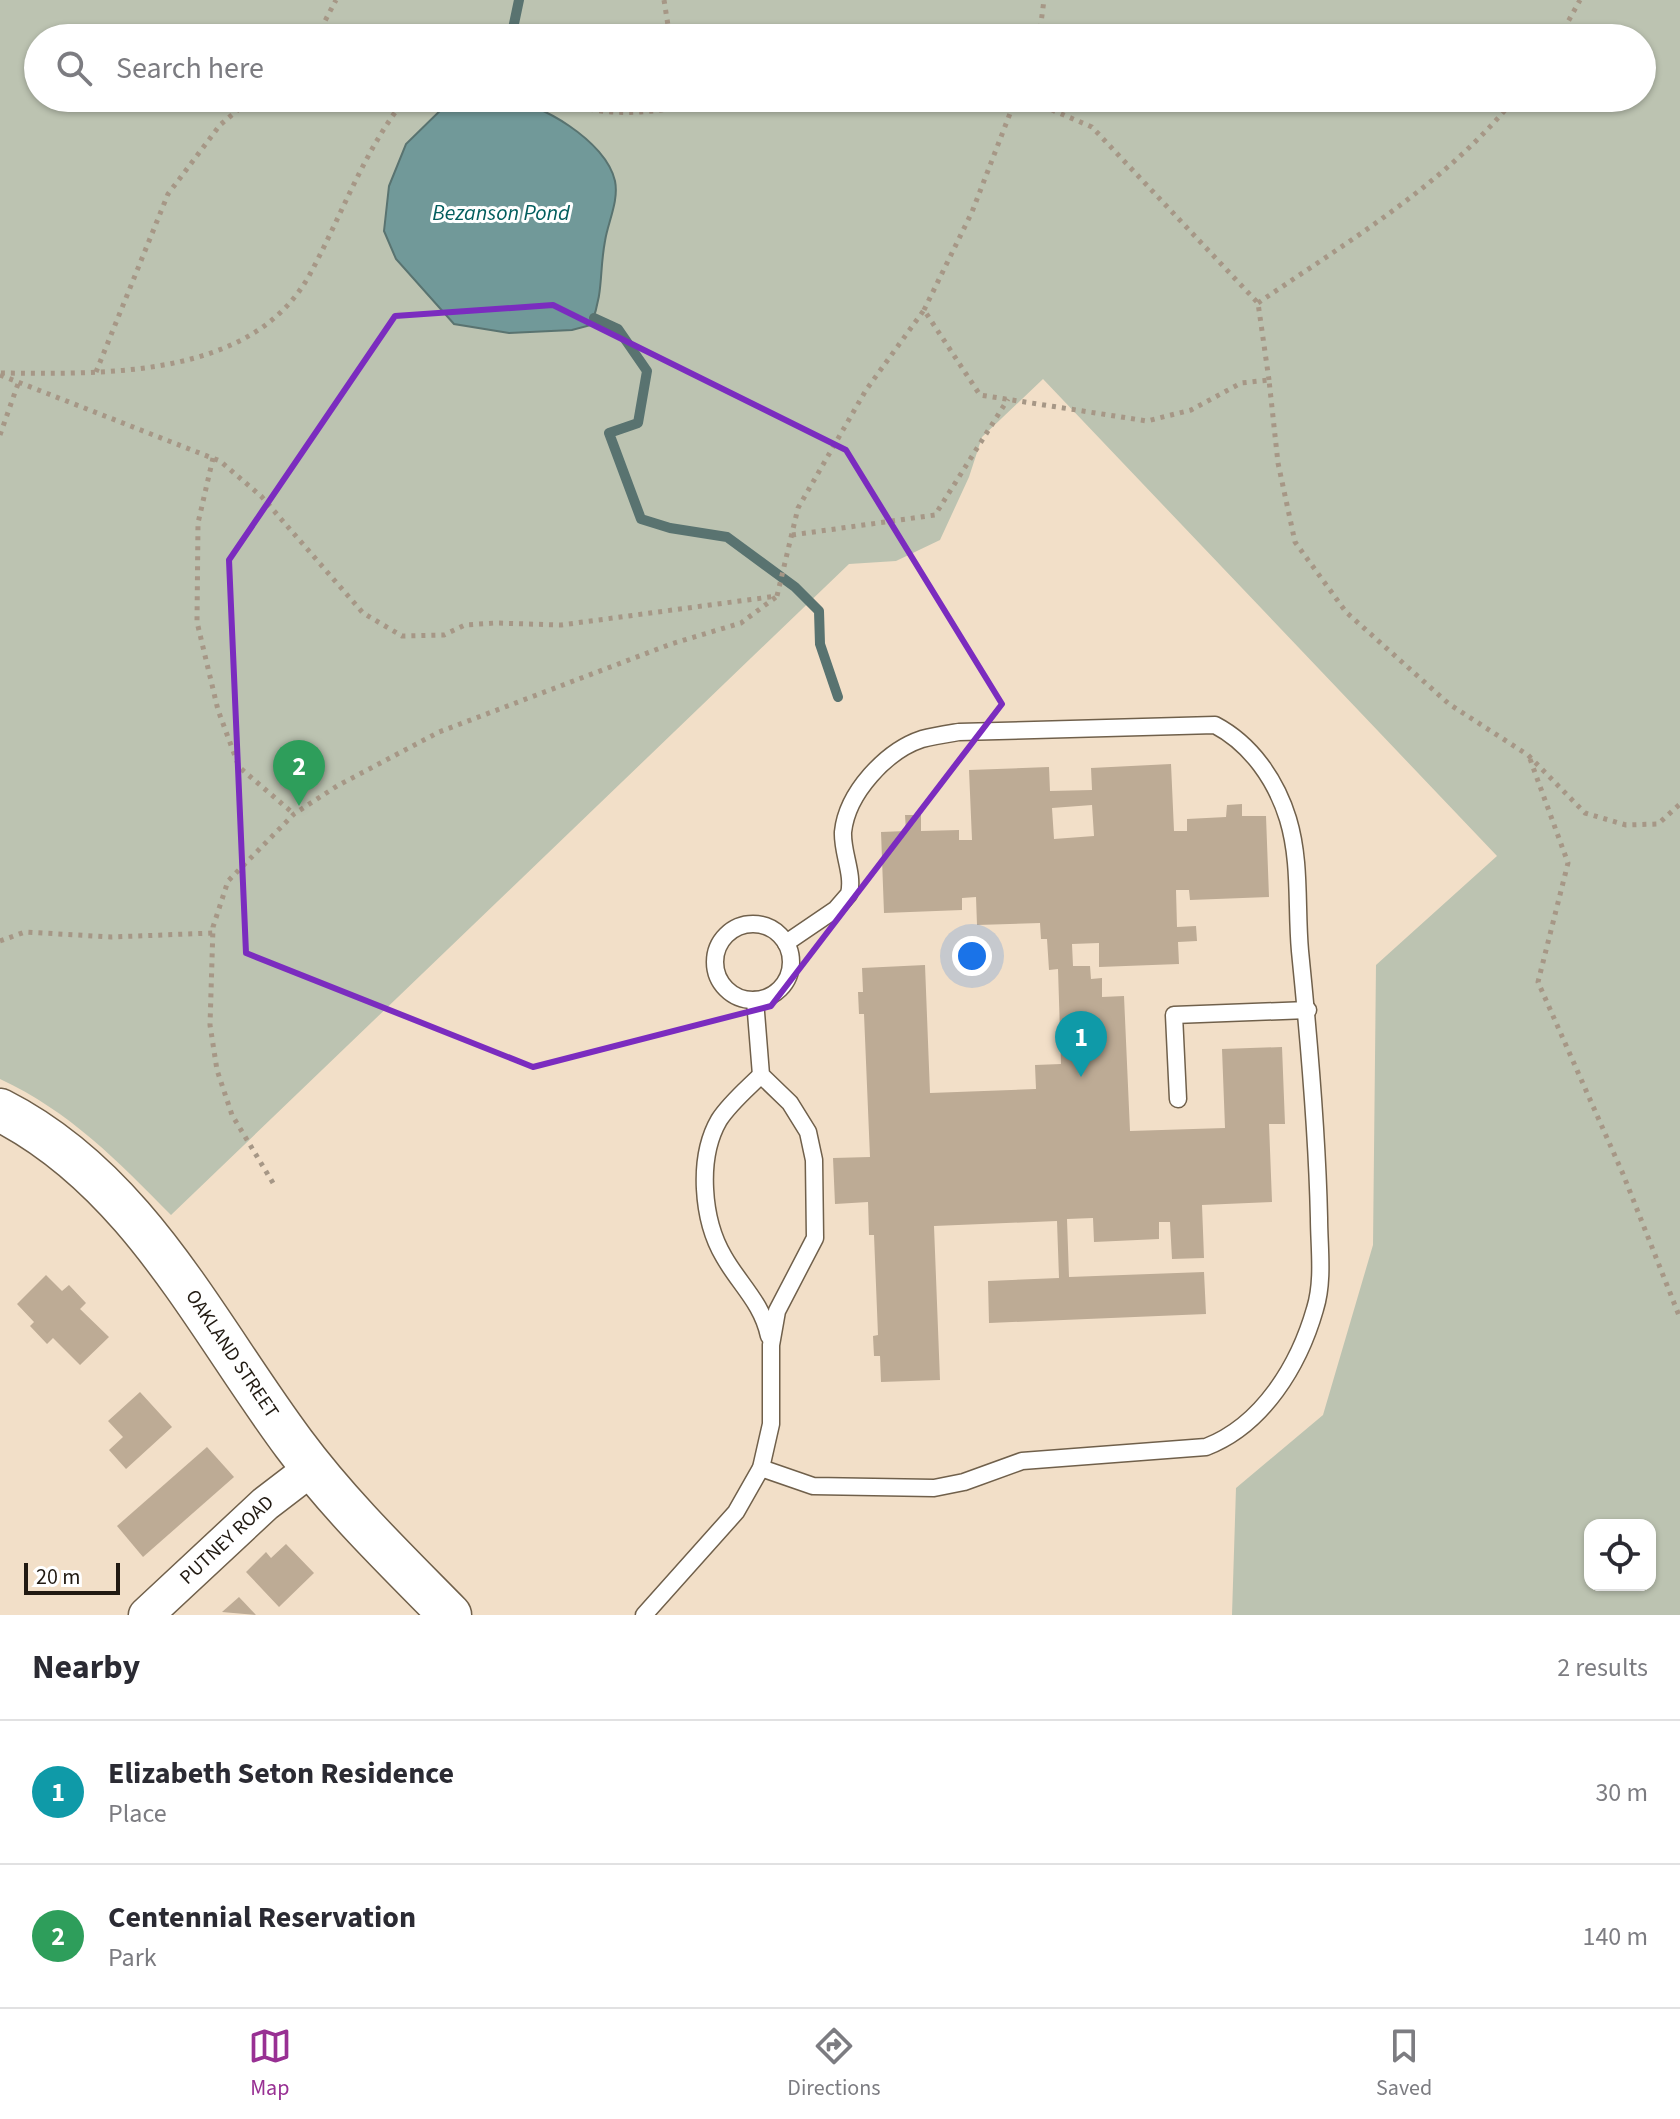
<!DOCTYPE html>
<html lang="en">
<head>
<meta charset="utf-8">
<style>
	:root { --surface:#fff; --page:#f7f7f7; --text:#2b2b33; --muted:#7c7c81; --line:#e1e1e2; --accent:#983093 }
	body { margin:0; font-family:"Source Sans 3",sans-serif; background:var(--page); color:var(--text) }
	.controls { position:absolute; right:24px; bottom:24px; display:grid; overflow:hidden; border-radius:16px; box-shadow:0 2px 6px #0004 }
	.controls button { width:72px; height:72px; display:grid; place-items:center; padding:0; border:0; border-bottom:2px solid var(--line); background:var(--surface); color:var(--text); font:40px sans-serif }
	.scale { position:absolute; left:24px; bottom:20px; width:96px; box-sizing:border-box; padding-left:8px; border:4px solid #211a12; border-top:0; font-size:22px; line-height:28px; white-space:nowrap; color:#211a12; -webkit-text-stroke:6px #fff; paint-order:stroke }
	.you { position:absolute; left:972px; top:956px; width:28px; height:28px; margin:-20px; border:6px solid #fff; border-radius:50%; background:#1a73e8; box-shadow:0 0 0 12px #1a73e833 }
	.badge { display:grid; place-items:center; width:52px; height:52px; border-radius:50%; background:var(--accent); color:#fff; font-size:26px; font-weight:700 }
	.pin { position:absolute; translate:-50% -66px; filter:drop-shadow(0 2px 4px #0008) }
	.pin::after { content:''; position:absolute; top:42px; width:28px; height:24px; background:inherit; clip-path:polygon(0 0,100% 0,50% 100%) }
	.list { margin:0; padding:0; list-style:none }
	h2 { display:flex; justify-content:space-between; align-items:center; height:104px; margin:0; padding:0 32px; font-size:34px }
	h2 small { font-size:26px; font-weight:400; color:var(--muted) }
	.list li { display:grid; grid-template-columns:52px 1fr auto; gap:24px; align-items:center; box-sizing:border-box; height:144px; padding:0 32px; border-top:2px solid var(--line) }
	.list b { display:block; font-size:30px; white-space:nowrap }
	.list p { margin:0; font-size:26px; white-space:nowrap; color:var(--muted) }
	.list em { font-size:26px; font-style:normal; color:var(--muted) }
	.icon { flex:none; width:44px; height:44px; fill:none; stroke:currentColor; stroke-width:2; stroke-linecap:round; stroke-linejoin:round }
	.map { position:relative; flex:none; width:1680px; height:1615px; overflow:hidden }
	.search { position:absolute; background:var(--surface); box-shadow:0 2px 6px #0004; left:24px; right:24px; top:24px; height:88px; display:flex; align-items:center; gap:20px; box-sizing:border-box; padding:0 28px; border-radius:44px; color:var(--muted); font-size:30px }
	.sheet { height:392px; background:var(--surface) }
	nav { display:flex; justify-content:space-around; align-items:center; box-sizing:border-box; height:112px; border-top:2px solid var(--line); background:var(--surface); font-size:22px; color:var(--muted) }
	nav a { display:grid; justify-items:center; gap:4px }
	nav .on { color:var(--accent) }
	.map>svg:first-child { display:block }
	.green { fill:#bcc3b1; fill-rule:evenodd }
	.water { fill:#719999; stroke:#597370; stroke-width:2 }
	.lines { fill:none; stroke-linecap:round; stroke-linejoin:round }
	.stream { stroke:#597370; stroke-width:10 }
	.building { fill:#bdab95; fill-rule:evenodd }
	.service-casing { stroke:#70604b; stroke-width:19 }
	.minor-casing { stroke:#70604b; stroke-width:37 }
	.tertiary-casing { stroke:#70604b; stroke-width:45 }
	.path { stroke:#a69786; stroke-width:5; stroke-dasharray:4 6; stroke-linecap:butt }
	.service { stroke:#fff; stroke-width:16 }
	.minor { stroke:#fff; stroke-width:34 }
	.tertiary { stroke:#fff; stroke-width:42 }
	.marked { fill:none; stroke:#7b2cbf; stroke-width:6; stroke-linejoin:round }
	.labels { text-anchor:middle; dominant-baseline:central; stroke-width:6; stroke-linejoin:round; paint-order:stroke }
	.street-label { font-size:20px; fill:#211a12; stroke:#fff }
	.water-label { font-size:22px; font-style:italic; fill:#025e5e; stroke:#fff }
</style>
</head>
<body>
<div class="map">
<svg width="1680" height="1615" viewBox="0 0 1680 1615">
	<rect width="100%" height="100%" fill="#f2dfc8"/>
	<!-- green -->
	<path class="green" d="M0,0H1680V1615H1232L1236,1488L1323,1415L1373,1245L1376,965L1497,856L1043,379L982,437L969,477L940,540L896,561L849,564L171,1215C118,1161 69,1111 0,1079ZM38,38H1642V98H38ZM1590,1525H1650V1585H1590Z"/>
	<!-- water -->
	<path class="water" d="M453,98C469,98 486,96 502,98C540,102 606,141 615,181C619,201 608,222 605,241C599,273 604,291 591,325L572,330L509,333L454,324L396,259L384,231L389,186L406,144Z"/>
	<g class="lines">
		<!-- stream -->
		<g class="stream">
			<polyline points="511,38 519,0"/>
			<polyline points="594,318 618,329 647,371 638,423 609,433 641,519 670,528 727,537 795,587 819,611 820,644 838,697"/>
		</g>
	</g>
	<!-- building -->
	<g class="building">
		<path d="M1171,764L1174,831H1187V819L1226,817L1227,805L1242,804V816H1266L1269,897L1190,900L1189,890H1176L1177,927L1196,926L1197,941L1178,942L1179,964L1099,967V943L1072,944L1073,966H1090L1091,979L1102,978V997L1124,996L1130,1131L1225,1128L1222,1049L1282,1047L1285,1124H1269L1272,1202L1202,1205L1204,1258L1172,1259L1170,1222H1159V1239L1094,1242L1093,1218L1067,1219L1069,1277L1204,1272L1206,1314L989,1323L988,1281L1059,1278L1057,1221L934,1226L940,1380L881,1382L880,1356H874L873,1336L878,1335L874,1235H869L868,1202L835,1204L833,1158L870,1157L864,1014H859L858,992H863L862,968L925,965L930,1093L1036,1089L1035,1065L1061,1064L1058,969L1049,970L1047,939H1041L1040,923L977,925L976,897L962,898V910L884,913L881,832L906,831L905,815H921V831L959,830V840H972L969,770L1049,767L1050,791L1092,790L1091,768ZM1092,805L1094,836L1054,839L1052,808Z"/>
		<polygon points="46,1275 62,1291 69,1285 86,1303 80,1309 109,1337 80,1365 53,1338 47,1344 30,1326 34,1322 17,1304"/>
		<polygon points="140,1392 172,1427 126,1469 109,1450 123,1437 108,1421"/>
		<polygon points="207,1447 234,1477 143,1557 117,1526"/>
		<polygon points="286,1544 314,1573 279,1607 246,1572 266,1552 271,1558"/>
		<polygon points="239,1597 256,1615 222,1612"/>
	</g>
	<g class="lines">
		<!-- service casing -->
		<g class="service-casing">
			<g id="service">
				<circle cx="753" cy="962" r="38"/>
				<path d="M761,1075C747,1089 730,1103 719,1120C697,1158 702,1220 724,1257C740,1285 762,1303 769,1336"/>
				<polyline points="1178,1099 1174,1015 1308,1010"/>
				<path d="M761,1468L813,1486L934,1488L964,1482L1022,1461L1206,1447C1263,1425 1299,1365 1315,1309C1324,1280 1319,1247 1319,1218C1317,1129 1309,1040 1300,951C1296,907 1301,862 1288,819C1276,780 1251,744 1215,725L959,732C947,734 934,736 922,739C886,751 847,793 843,832C842,853 854,874 849,894L836,909L786,943"/>
				<polyline points="644,1615 736,1512 761,1468 771,1424 771,1345 777,1311 815,1238 814,1160 808,1132 790,1103 761,1075 755,1000"/>
			</g>
		</g>
		<!-- minor casing -->
		<g class="minor-casing">
			<polyline id="minor" points="146,1615 265,1504 312,1468"/>
		</g>
		<!-- tertiary casing -->
		<g class="tertiary-casing">
			<path id="tertiary" d="M0,1110C138,1180 206,1326 294,1444C340,1506 396,1560 450,1615"/>
		</g>
		<!-- path -->
		<g class="path">
			<polyline points="664,0 670,38"/>
			<polyline points="316,38 336,0"/>
			<polyline points="1039,38 1044,0"/>
			<polyline points="1559,38 1580,0"/>
			<path d="M551,98C621,126 673,106 743,98"/>
			<polyline points="678,98 680,108"/>
			<polyline points="1024,98 1092,127 1258,303 1269,380"/>
			<path d="M1258,303C1347,242 1447,183 1515,98"/>
			<polyline points="924,310 972,212 1016,98"/>
			<polyline points="96,372 168,194 220,125 252,98"/>
			<path d="M1,373C104,374 253,379 310,274C342,215 364,150 406,98"/>
			<polyline points="0,375 220,461 261,496 363,613 402,636 444,635 465,625 495,623 561,625 777,596 798,508 866,390 924,310 980,395 1147,421 1191,410 1241,383 1269,380 1278,463 1295,542 1346,612 1449,704 1528,755 1585,813 1626,825 1658,824 1680,804"/>
			<polyline points="0,435 19,381"/>
			<polyline points="213,458 198,523 197,622 218,710 239,767 294,814"/>
			<polyline points="792,535 935,515 1008,399"/>
			<polyline points="1530,759 1568,863 1538,982 1623,1174 1680,1318"/>
			<polyline points="0,941 25,932 111,937 213,933"/>
			<polyline points="273,1183 232,1115 217,1070 210,1025 213,927 228,881 294,814 337,786 439,732 671,644 741,623 776,597"/>
		</g>
		<!-- service -->
		<use href="#service" class="service"/>
		<!-- minor -->
		<use href="#minor" class="minor"/>
		<!-- tertiary -->
		<use href="#tertiary" class="tertiary"/>
	</g>
	<!-- marked area -->
	<path class="marked" d="M553,305L846,450L1002,704L771,1006L533,1067L246,953L229,560L395,316Z"/>
	<g class="labels">
		<!-- street labels -->
		<g class="street-label">
			<text transform="translate(232 1354) rotate(56)">OAKLAND STREET</text>
			<text transform="translate(227 1540) rotate(-43)">PUTNEY ROAD</text>
		</g>
		<!-- water labels -->
		<g class="water-label">
			<text x="501" y="213">Bezanson Pond</text>
		</g>
	</g>
</svg>
<div class="controls">
<button><svg class="icon" aria-label="locate" viewBox="0 0 24 24"><circle cx="12" cy="12" r="6"/><path d="M12 2v4M12 18v4M2 12h4M18 12h4"/></svg></button>
</div>
<div class="scale">20 m</div>
<div class="you"></div>
<div class="pin badge" style="left:1081px;top:1077px;background:#0f9aa8">1</div>
<div class="pin badge" style="left:299px;top:806px;background:#2e9e5b">2</div>
<div class="search"><svg class="icon" aria-label="search" viewBox="0 0 24 24"><circle cx="10" cy="10" r="6"/><path d="M15 15l6 6"/></svg>Search here</div>
</div>
<section class="sheet">
<h2>Nearby<small>2 results</small></h2>
<ul class="list">
<li><span class="badge" style="background:#0f9aa8">1</span><div><b>Elizabeth Seton Residence</b><p>Place</p></div><em>30 m</em></li>
<li><span class="badge" style="background:#2e9e5b">2</span><div><b>Centennial Reservation</b><p>Park</p></div><em>140 m</em></li>
</ul>
</section>
<nav>
<a class="on"><svg class="icon" aria-label="map" viewBox="0 0 24 24"><path d="M3 6l6-2 6 2 6-2v14l-6 2-6-2-6 2zM9 4v14M15 6v14"/></svg>Map</a>
<a><svg class="icon" aria-label="directions" viewBox="0 0 24 24"><path d="M12 3l9 9-9 9-9-9zM9 14v-3h6M13 9l2 2-2 2"/></svg>Directions</a>
<a><svg class="icon" aria-label="saved" viewBox="0 0 24 24"><path d="M7 4h10v16l-5-4-5 4z"/></svg>Saved</a>
</nav>
</body>
</html>
